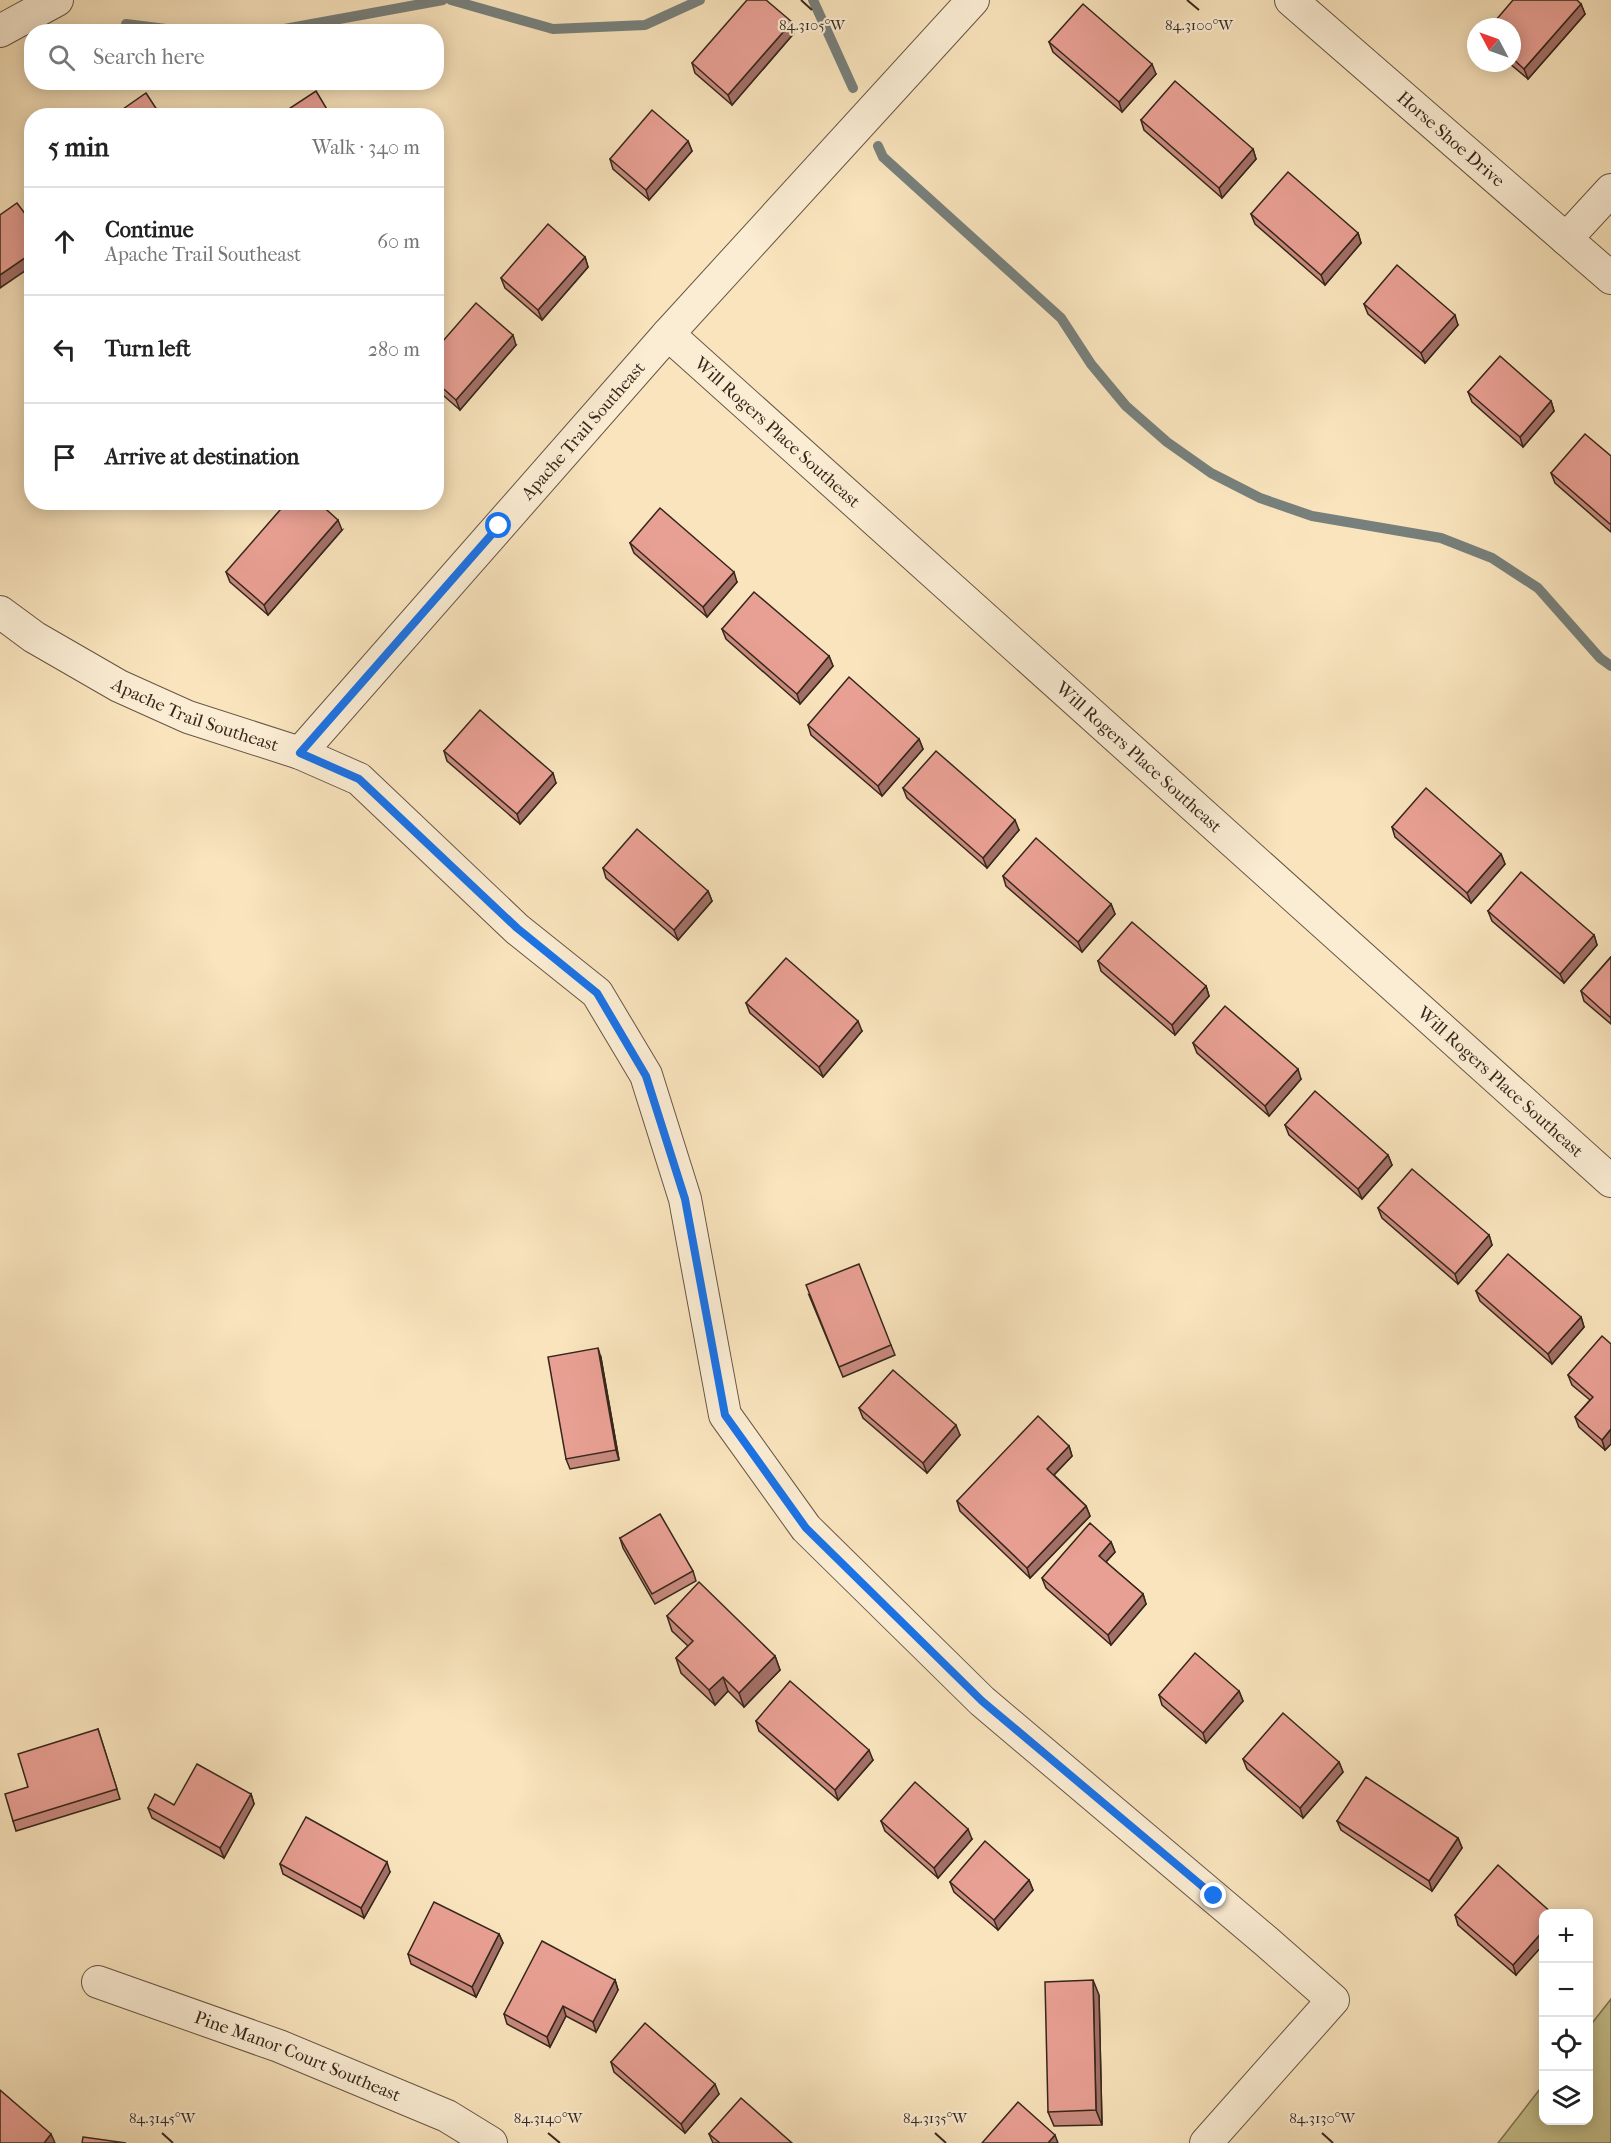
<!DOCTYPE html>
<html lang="en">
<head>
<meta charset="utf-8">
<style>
	:root { --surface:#fff; --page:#f2f2f2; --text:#222; --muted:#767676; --line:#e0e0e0 }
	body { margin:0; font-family:"IM FELL French Canon",serif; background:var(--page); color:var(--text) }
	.controls { position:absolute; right:18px; bottom:18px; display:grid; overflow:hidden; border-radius:12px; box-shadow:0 3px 15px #0003 }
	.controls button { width:54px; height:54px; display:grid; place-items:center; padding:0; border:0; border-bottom:2px solid var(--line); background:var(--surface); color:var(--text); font:30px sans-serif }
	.compass { position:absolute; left:1467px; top:18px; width:54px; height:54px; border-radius:50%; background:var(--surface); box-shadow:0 3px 15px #0003; rotate:311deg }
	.stop { position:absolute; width:18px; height:18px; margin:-14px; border:4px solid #1a73e8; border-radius:50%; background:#fff }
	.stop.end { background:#1a73e8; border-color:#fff; box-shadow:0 2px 6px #0008 }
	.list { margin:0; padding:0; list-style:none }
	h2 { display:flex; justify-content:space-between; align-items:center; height:78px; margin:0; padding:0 24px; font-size:26px }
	h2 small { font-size:20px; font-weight:400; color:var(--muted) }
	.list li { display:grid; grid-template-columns:39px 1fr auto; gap:18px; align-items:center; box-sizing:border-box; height:108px; padding:0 24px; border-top:2px solid var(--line) }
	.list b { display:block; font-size:22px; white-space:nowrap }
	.list p { margin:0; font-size:20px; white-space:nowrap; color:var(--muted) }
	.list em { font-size:20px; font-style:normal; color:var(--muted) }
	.icon { flex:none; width:33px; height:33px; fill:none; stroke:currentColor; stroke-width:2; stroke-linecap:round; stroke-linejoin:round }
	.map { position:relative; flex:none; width:1611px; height:2143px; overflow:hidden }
	.search { position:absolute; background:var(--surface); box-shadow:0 3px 15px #0003; left:24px; top:24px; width:420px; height:66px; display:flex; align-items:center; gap:15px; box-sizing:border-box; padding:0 21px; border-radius:24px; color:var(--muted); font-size:22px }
	.panel { position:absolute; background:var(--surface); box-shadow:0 3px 15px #0003; left:24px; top:108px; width:420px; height:402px; border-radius:24px }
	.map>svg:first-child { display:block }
	.green { fill:#c6c18c; stroke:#7e7454; stroke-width:1.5 }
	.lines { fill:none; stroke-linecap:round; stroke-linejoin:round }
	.stream { stroke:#77807c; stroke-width:10 }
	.street-casing { stroke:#675644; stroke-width:34 }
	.street { stroke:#fbedd4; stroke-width:32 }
	.wall { fill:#c88a7f; stroke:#36271b; stroke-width:1.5 }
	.shaded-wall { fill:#a37068; stroke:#36271b; stroke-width:1.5 }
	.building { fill:#e9a094; stroke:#36271b; stroke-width:1.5 }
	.route { stroke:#1a73e8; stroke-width:8 }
	.ticks { fill:none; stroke:#36271b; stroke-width:2 }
	.labels { text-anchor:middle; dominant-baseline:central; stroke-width:4.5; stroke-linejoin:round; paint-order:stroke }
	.street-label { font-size:18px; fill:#36271b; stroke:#fbedd4 }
	.ticks-label { font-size:15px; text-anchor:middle; fill:#36271b; stroke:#fbedd4; stroke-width:4.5; stroke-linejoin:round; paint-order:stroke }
</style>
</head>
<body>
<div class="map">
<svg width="1611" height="2143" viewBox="0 0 1611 2143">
	<rect width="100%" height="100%" fill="#f9e4bd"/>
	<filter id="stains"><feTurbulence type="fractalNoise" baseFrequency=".00333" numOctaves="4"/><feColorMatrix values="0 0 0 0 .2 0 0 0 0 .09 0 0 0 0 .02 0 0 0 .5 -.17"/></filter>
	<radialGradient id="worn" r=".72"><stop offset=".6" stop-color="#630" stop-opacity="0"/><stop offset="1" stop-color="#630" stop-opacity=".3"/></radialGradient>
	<!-- green -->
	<polygon class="green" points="1611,1999 1611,2143 1498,2143 1543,2085 1544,2120 1588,2120 1589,2027"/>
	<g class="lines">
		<!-- stream -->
		<g class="stream">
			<polyline points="451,0 553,29 645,25 700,0"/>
			<polyline points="813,0 853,88"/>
			<polyline points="126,24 190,32"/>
			<polyline points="268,32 443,0"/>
			<polyline points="878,146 883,157 1061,318 1091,364 1126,406 1167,442 1211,473 1260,498 1312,516 1441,538 1492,558 1538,588 1600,658 1611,666"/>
		</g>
		<!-- street casing -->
		<g class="street-casing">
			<g id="street">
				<path id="s1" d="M1291,0L1611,278"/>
				<polyline points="0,31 57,0"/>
				<polyline points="1566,239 1611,190"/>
				<path id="s2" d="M668,334L1611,1181"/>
				<path id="s3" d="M0,612L34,637L119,686L188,717L300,753L359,779L517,929L597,993L646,1075L685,1199L725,1415L806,1528L982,1701L1267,1942L1333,2000L1206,2143"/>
				<path id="s4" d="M300,753L668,334L973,0"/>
				<path id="s5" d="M98,1982L279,2046L447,2116L491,2143"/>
			</g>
		</g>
		<!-- street -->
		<use href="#street" class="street"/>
	</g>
	<!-- wall -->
	<g class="wall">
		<polygon points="1581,4 1585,14 1528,79 1509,63 1512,63 1512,27"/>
		<polygon points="792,22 795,32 732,105 695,73 692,63"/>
		<polygon points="1049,42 1156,74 1122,112 1053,52"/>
		<polygon points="1141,120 1253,149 1256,159 1222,198 1144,130"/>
		<polygon points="688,141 692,151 649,200 613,169 610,159"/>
		<polygon points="1251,214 1358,233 1361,243 1325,285 1255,224"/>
		<polygon points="585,257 588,267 542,320 505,288 501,278"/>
		<polygon points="1364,304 1458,325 1425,363 1368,314"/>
		<polygon points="516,345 460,410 436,389 436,349"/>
		<polygon points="1468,392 1551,401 1554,411 1523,447 1472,402"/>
		<polygon points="1611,456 1611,532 1555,483 1551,473"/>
		<polygon points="342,530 268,615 230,582 226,572"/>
		<polygon points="630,543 737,582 707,617 634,553"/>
		<polygon points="722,629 829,656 833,666 800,704 726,639"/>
		<polygon points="808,725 919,739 923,749 882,796 811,735"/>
		<polygon points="444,751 556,783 520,824 447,761"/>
		<polygon points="903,788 1019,830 987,868 907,798"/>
		<polygon points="1392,827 1501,854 1505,864 1471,903 1395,837"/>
		<polygon points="603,868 708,891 712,901 678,940 606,878"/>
		<polygon points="1003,876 1111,904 1115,914 1082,952 1006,886"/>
		<polygon points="1488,911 1594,935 1597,945 1564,983 1492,921"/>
		<polygon points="1611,957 1611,1024 1584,1001 1581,991"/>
		<polygon points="1098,961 1206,986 1209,996 1175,1035 1101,971"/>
		<polygon points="746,1003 862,1031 823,1077 750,1013"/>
		<polygon points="1193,1043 1301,1079 1269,1116 1197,1053"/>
		<polygon points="1285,1125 1388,1155 1392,1165 1362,1199 1289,1135"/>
		<polygon points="1378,1208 1489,1235 1492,1245 1458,1284 1382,1218"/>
		<polygon points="1476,1291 1581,1317 1584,1327 1552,1364 1480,1301"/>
		<polygon points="809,1295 891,1345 895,1355 843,1377"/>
		<polygon points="1611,1344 1611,1444 1605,1450 1579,1427 1575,1417 1590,1400 1572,1385 1568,1375"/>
		<polygon points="601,1358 619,1460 570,1469 566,1459"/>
		<polygon points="859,1408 960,1435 927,1473 863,1418"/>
		<polygon points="1069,1446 1072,1456 1054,1475 1086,1506 1090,1516 1030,1578 960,1511 957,1501"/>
		<polygon points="620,1538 693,1571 696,1581 655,1604 623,1548"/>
		<polygon points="1111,1542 1115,1552 1106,1562 1143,1594 1146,1604 1111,1645 1046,1588 1042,1578"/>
		<polygon points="667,1616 775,1656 780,1670 744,1707 728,1691 715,1705 681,1673 676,1658 688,1646 672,1631"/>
		<polygon points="1239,1691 1243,1701 1206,1743 1162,1705 1159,1695"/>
		<polygon points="756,1721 873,1760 838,1800 759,1731"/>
		<polygon points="98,1729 120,1799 16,1831 13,1821 28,1787"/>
		<polygon points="1243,1759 1339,1762 1343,1772 1303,1818 1247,1769"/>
		<polygon points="251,1794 254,1804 224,1858 152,1818 148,1808"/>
		<polygon points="881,1821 972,1839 938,1878 885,1831"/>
		<polygon points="1337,1821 1458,1838 1462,1848 1432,1891 1341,1830"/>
		<polygon points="280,1864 390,1872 364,1918 283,1874"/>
		<polygon points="1029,1880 1033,1890 998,1930 954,1892 950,1882"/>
		<polygon points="1553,1914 1516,1975 1458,1925 1455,1915"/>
		<polygon points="499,1934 503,1943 476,1997 411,1964 408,1954"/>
		<polygon points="615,1980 618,1990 596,2032 566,2016 550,2047 507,2024 504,2014"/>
		<polygon points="1099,1995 1102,2125 1054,2126 1048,2112"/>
		<polygon points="611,2062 719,2094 685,2133 614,2072"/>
		<polygon points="709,2134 792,2143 713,2143"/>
	</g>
	<!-- shaded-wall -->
	<g class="shaded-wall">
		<polygon points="1581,4 1585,14 1528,79 1524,69"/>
		<polygon points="792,22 795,32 732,105 728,95"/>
		<polygon points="1152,64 1156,74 1122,112 1119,102"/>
		<polygon points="688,141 692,151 649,200 646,190"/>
		<polygon points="1253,149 1256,159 1222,198 1219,188"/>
		<polygon points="1358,233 1361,243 1325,285 1321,275"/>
		<polygon points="32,253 32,266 0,288 0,275"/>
		<polygon points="585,257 588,267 542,320 538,310"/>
		<polygon points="1455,315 1458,325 1425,363 1421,353"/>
		<polygon points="513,335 516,345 460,410 456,400"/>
		<polygon points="1551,401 1554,411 1523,447 1520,437"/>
		<polygon points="436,421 440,430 436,433"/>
		<polygon points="338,520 342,530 268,615 264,605"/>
		<polygon points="734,572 737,582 707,617 703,607"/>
		<polygon points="829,656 833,666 800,704 797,694"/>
		<polygon points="919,739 923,749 882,796 878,786"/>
		<polygon points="553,773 556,783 520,824 517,814"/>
		<polygon points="1015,820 1019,830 987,868 983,858"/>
		<polygon points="1501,854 1505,864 1471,903 1467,893"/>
		<polygon points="708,891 712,901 678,940 674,930"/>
		<polygon points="1111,904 1115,914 1082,952 1078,942"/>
		<polygon points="1594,935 1597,945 1564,983 1560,974"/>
		<polygon points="1206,986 1209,996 1175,1035 1172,1025"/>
		<polygon points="858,1021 862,1031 823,1077 819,1067"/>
		<polygon points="1298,1069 1301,1079 1269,1116 1265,1106"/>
		<polygon points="1388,1155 1392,1165 1362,1199 1358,1189"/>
		<polygon points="1489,1235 1492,1245 1458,1284 1455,1274"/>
		<polygon points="1581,1317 1584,1327 1552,1364 1548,1354"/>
		<polygon points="598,1348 601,1358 619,1460 616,1450"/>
		<polygon points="956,1425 960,1435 927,1473 923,1463"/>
		<polygon points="1611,1429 1611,1444 1605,1450 1602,1440"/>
		<polygon points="1069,1446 1072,1456 1050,1479 1047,1469"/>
		<polygon points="1086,1506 1090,1516 1030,1578 1027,1568"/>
		<polygon points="1111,1542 1115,1552 1102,1566 1099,1556"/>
		<polygon points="1143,1594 1146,1604 1111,1645 1108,1635"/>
		<polygon points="775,1656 780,1670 744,1707 739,1693"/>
		<polygon points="723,1677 728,1691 715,1705 709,1690"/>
		<polygon points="1239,1691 1243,1701 1206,1743 1203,1733"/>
		<polygon points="869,1750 873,1760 838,1800 835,1790"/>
		<polygon points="1339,1762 1343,1772 1303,1818 1300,1808"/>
		<polygon points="251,1794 254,1804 224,1858 220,1848"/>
		<polygon points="968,1829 972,1839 938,1878 934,1868"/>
		<polygon points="1458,1838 1462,1848 1432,1891 1429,1881"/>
		<polygon points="387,1862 390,1872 364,1918 361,1908"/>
		<polygon points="1029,1880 1033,1890 998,1930 994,1920"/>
		<polygon points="1544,1930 1544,1944 1516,1975 1513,1965"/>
		<polygon points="499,1934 503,1943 476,1997 472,1987"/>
		<polygon points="615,1980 618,1990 596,2032 593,2022"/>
		<polygon points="1093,1980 1099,1995 1102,2125 1096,2110"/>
		<polygon points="563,2006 566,2016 550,2047 547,2037"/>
		<polygon points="715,2084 719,2094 685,2133 681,2124"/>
		<polygon points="51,2134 55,2143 44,2143"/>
		<polygon points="1055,2135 1058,2143 1048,2143"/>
	</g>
	<!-- building -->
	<g class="building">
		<polygon points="747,0 766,0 792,22 728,95 692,63"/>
		<polygon points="1513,0 1577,0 1581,4 1524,69 1512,58 1512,27 1490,27"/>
		<polygon points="1083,4 1152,64 1119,102 1049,42"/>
		<polygon points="1175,81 1253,149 1219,188 1141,120"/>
		<polygon points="316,91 331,116 278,116"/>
		<polygon points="146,93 161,116 113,116"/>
		<polygon points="652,110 688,141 646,190 610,159"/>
		<polygon points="1288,172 1358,233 1321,275 1251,214"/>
		<polygon points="17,203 32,223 32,253 0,275 0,215"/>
		<polygon points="548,224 585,257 538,310 501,278"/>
		<polygon points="1397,265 1455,315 1421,353 1364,304"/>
		<polygon points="476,303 513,335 456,400 436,382 436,349"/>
		<polygon points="1500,356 1551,401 1520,437 1468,392"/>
		<polygon points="1585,434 1611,456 1611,523 1610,524 1551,473"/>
		<polygon points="287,502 318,502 338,520 264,605 226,572"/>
		<polygon points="660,508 734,572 703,607 630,543"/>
		<polygon points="754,592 829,656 797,694 722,629"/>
		<polygon points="849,677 919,739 878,786 808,725"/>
		<polygon points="480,710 553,773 517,814 444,751"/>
		<polygon points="936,751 1015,820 983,858 903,788"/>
		<polygon points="1426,788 1501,854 1467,893 1392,827"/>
		<polygon points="637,829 708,891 674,930 603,868"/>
		<polygon points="1036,838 1111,904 1078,942 1003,876"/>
		<polygon points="1521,872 1594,935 1560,974 1488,911"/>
		<polygon points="1132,922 1206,986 1172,1025 1098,961"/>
		<polygon points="1611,957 1611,1018 1581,991"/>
		<polygon points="786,958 858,1021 819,1067 746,1003"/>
		<polygon points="1225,1006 1298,1069 1265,1106 1193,1043"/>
		<polygon points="1315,1091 1388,1155 1358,1189 1285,1125"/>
		<polygon points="1412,1169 1489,1235 1455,1274 1378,1208"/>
		<polygon points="1508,1254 1581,1317 1548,1354 1476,1291"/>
		<polygon points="859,1264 891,1345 839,1367 806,1285"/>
		<polygon points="1602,1336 1611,1344 1611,1429 1602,1440 1575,1417 1593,1397 1568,1375"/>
		<polygon points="598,1348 616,1450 566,1459 548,1357"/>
		<polygon points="893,1370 956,1425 923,1463 859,1408"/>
		<polygon points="1038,1416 1069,1446 1047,1469 1086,1506 1027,1568 957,1501"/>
		<polygon points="660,1514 693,1571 652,1594 620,1538"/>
		<polygon points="1090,1523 1111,1542 1099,1556 1143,1594 1108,1635 1042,1578"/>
		<polygon points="699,1582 775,1656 739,1693 723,1677 709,1690 676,1658 693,1641 667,1616"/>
		<polygon points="1195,1653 1239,1691 1203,1733 1159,1695"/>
		<polygon points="790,1681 869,1750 835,1790 756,1721"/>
		<polygon points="1283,1713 1339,1762 1300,1808 1243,1759"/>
		<polygon points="98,1729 117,1789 13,1821 5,1794 28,1787 18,1754"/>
		<polygon points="197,1764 251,1794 220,1848 148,1808 155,1794 174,1805"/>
		<polygon points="1366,1777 1458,1838 1429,1881 1337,1821"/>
		<polygon points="915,1782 968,1829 934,1868 881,1821"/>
		<polygon points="306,1817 387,1862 361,1908 280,1864"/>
		<polygon points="985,1841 1029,1880 994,1920 950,1882"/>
		<polygon points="1498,1865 1553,1914 1544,1914 1544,1930 1513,1965 1455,1915"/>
		<polygon points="434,1902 499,1934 472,1987 408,1954"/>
		<polygon points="542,1941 615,1980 593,2022 563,2006 547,2037 504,2014"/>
		<polygon points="1093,1980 1096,2110 1048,2112 1045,1982"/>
		<polygon points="645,2023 715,2084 681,2124 611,2062"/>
		<polygon points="0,2090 51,2134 44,2143 0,2143"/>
		<polygon points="741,2098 792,2143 720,2143 709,2134"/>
		<polygon points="1018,2102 1055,2135 1048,2143 982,2143"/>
		<polygon points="83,2137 126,2143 82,2143"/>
	</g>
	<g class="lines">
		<!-- route -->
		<polyline class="route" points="499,526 300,753 359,779 517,928 597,993 646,1076 685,1199 725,1415 806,1528 982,1701 1214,1896"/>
	</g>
	<!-- ticks -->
	<path class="ticks" d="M801,0L812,10M1187,0L1199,10M162,2133L173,2143M548,2133L560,2143M935,2133L946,2143M1322,2133L1333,2143"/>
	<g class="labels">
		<!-- street labels -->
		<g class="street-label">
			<text stroke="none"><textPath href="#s1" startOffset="212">Horse Shoe Drive</textPath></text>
			<text stroke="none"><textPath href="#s4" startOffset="429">Apache Trail Southeast</textPath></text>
			<text stroke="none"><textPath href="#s2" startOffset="147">Will Rogers Place Southeast</textPath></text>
			<text stroke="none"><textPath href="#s3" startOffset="222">Apache Trail Southeast</textPath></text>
			<text stroke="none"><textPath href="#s2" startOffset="633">Will Rogers Place Southeast</textPath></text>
			<text stroke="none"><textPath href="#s2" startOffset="1119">Will Rogers Place Southeast</textPath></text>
			<text stroke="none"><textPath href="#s5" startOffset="213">Pine Manor Court Southeast</textPath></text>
		</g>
	</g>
	<g class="ticks-label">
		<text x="1199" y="30">84.3100°W</text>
		<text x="812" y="30">84.3105°W</text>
		<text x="162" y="2123">84.3145°W</text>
		<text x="548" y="2123">84.3140°W</text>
		<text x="935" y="2123">84.3135°W</text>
		<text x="1322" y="2123">84.3130°W</text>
	</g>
	<rect width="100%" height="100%" filter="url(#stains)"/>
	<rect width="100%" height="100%" fill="url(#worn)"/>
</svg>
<div class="controls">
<button>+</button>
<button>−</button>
<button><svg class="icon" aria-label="locate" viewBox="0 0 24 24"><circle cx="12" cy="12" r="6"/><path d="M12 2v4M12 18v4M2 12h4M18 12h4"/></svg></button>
<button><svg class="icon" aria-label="layers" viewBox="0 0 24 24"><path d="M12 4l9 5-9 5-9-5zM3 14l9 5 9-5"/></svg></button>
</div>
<svg class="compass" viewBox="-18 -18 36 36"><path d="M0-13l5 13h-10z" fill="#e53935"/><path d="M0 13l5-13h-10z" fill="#767676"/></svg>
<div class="stop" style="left:499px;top:526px"></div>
<div class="stop end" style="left:1214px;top:1896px"></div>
<div class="search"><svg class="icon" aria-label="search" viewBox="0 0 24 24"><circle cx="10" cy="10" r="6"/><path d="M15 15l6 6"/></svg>Search here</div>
<section class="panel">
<h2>5 min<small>Walk · 340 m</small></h2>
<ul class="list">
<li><svg class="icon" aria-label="ahead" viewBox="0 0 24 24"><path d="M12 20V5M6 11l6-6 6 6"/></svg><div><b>Continue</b><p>Apache Trail Southeast</p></div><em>60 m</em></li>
<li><svg class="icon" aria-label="left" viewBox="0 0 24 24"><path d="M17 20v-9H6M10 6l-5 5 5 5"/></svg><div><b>Turn left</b></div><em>280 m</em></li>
<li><svg class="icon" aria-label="arrive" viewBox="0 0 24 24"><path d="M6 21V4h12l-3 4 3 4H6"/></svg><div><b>Arrive at destination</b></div></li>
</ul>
</section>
</div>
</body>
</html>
